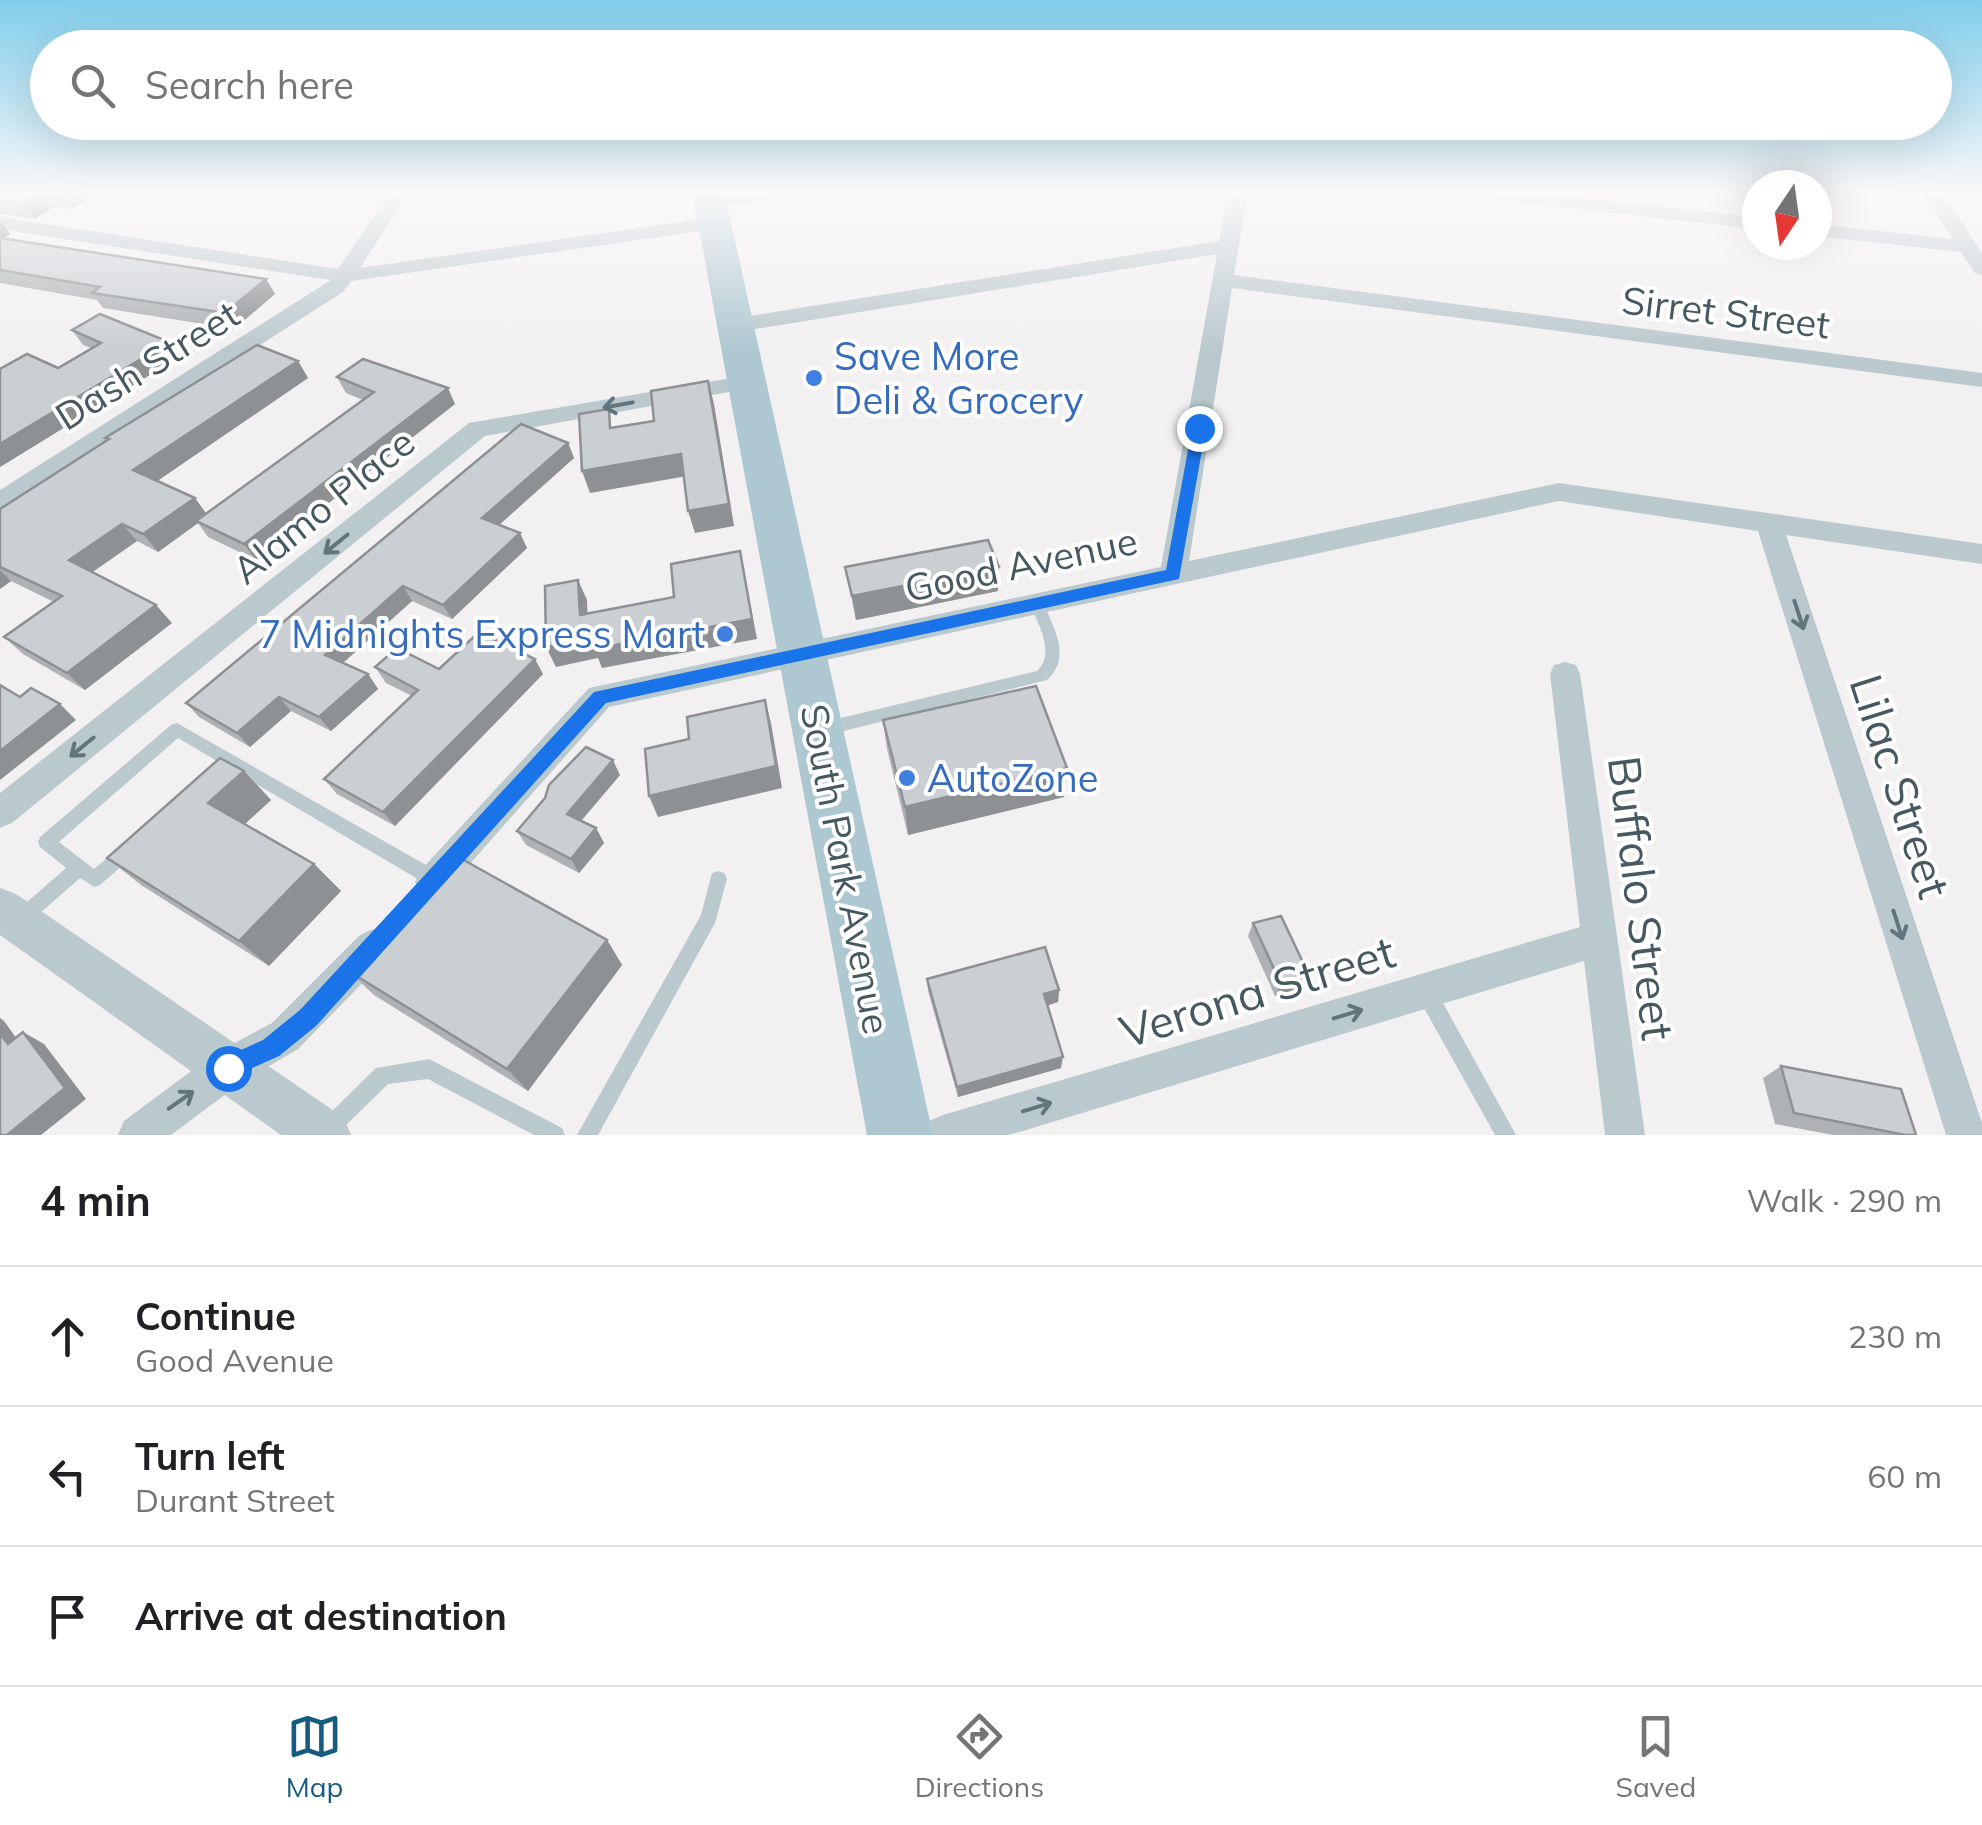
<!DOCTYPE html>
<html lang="en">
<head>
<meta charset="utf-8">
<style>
	:root { --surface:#fff; --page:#f2f2f2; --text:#202124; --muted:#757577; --line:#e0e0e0; --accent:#165c81 }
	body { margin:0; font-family:Mulish,sans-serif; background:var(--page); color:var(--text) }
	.compass { position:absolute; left:1742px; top:170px; width:90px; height:90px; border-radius:50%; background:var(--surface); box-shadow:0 10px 40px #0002; rotate:193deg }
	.stop { position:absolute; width:30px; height:30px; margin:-22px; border:8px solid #1a73e8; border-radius:50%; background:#fff }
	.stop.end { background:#1a73e8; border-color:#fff; box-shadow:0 2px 10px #0008 }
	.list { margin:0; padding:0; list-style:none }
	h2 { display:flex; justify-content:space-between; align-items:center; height:130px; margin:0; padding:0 40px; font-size:42px }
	h2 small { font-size:32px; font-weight:400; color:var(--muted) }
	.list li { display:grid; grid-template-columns:65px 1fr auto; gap:30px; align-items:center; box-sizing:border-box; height:140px; padding:0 40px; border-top:2px solid var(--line) }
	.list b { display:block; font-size:38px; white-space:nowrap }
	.list p { margin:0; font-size:32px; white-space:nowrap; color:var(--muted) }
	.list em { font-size:32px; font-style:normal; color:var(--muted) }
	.icon { flex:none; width:55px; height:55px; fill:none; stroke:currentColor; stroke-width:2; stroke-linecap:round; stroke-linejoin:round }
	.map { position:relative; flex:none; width:1982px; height:1135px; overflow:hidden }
	.search { position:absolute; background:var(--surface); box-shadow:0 10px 40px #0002; left:30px; right:30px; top:30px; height:110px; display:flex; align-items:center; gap:25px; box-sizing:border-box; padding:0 35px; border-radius:55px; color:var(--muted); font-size:38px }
	.sheet { height:550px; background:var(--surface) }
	nav { display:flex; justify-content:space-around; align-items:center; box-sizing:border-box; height:140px; border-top:2px solid var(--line); background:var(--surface); font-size:28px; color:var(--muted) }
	nav a { display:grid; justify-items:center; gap:5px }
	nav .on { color:var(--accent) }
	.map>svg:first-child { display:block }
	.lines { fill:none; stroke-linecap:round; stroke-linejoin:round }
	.service { fill:#bac9ce; fill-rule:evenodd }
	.minor { fill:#bac9ce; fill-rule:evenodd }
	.tertiary { fill:#bac9ce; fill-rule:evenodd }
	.primary { fill:#aec8d1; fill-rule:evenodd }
	.wall { fill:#aeb2b5 }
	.shaded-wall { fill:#8d9194 }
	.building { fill:#cacfd3; stroke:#8d9194; stroke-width:2.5 }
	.oneway { stroke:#63757c }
	.route { fill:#1a73e8 }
	.shop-dot { fill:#3f7fe0; stroke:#fff; stroke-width:4 }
	.labels { text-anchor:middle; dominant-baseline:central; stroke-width:8; stroke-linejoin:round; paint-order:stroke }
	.street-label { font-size:38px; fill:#465960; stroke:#fff }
	.shop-label { font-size:38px; fill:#366cbe; stroke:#fff; text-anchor:start }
	.near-street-label { font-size:45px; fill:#465960; stroke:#fff }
</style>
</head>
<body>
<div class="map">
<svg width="1982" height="1135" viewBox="0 0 1982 1135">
	<rect width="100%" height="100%" fill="#f3f0f1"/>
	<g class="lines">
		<!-- service -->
		<g class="service">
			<path d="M1037,599L1042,600L1044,604C1054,630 1072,657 1047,680L824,736L818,734L816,729L818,724L824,722L1037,671C1056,653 1038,624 1030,604L1032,600Z"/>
			<polygon points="177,723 440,873 443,879 440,885 434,887 428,885 178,738 59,842 94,869 119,848 125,845 131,848 133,853 131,858 100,885 94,887 80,878 30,922 24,924 18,922 15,916 18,910 66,868 40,847 38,842 40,837 171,725"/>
			<polygon points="718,871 724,873 727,879 715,923 598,1135 577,1135 701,915 712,873"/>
			<polygon points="1426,983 1433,985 1516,1135 1495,1135 1419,999 1417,992 1419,985"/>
			<polygon points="429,1059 562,1128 565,1135 534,1135 428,1079 388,1084 338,1133 333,1135 324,1133 321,1126 324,1119 376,1068"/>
		</g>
		<!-- minor -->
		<g class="minor">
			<polygon points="391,191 410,191 360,268 715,217 725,223 715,229 351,281 343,292 0,511 0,490 331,280 0,229 0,217 338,269"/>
			<polygon points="752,191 801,191 791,197 711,208 701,202 711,196"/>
			<polygon points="1228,191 1248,191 1234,275 1982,373 1982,387 1232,288 1189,561 1559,483 1982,544 1982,564 1786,535 1982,1123 1982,1135 1946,1135 1758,531 1559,501 609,707 444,893 432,898 420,893 415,882 420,871 589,688 1161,567 1217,254 737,332 726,325 737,318 1219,241"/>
			<polygon points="1462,191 1520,191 1757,217 1757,229 1472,197"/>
			<polygon points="1922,191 1941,191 1982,253 1982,275 1975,273 1961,252 1817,236 1817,224 1953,239"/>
			<polygon points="749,375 761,382 757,387 485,436 12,823 0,828 0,793 469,423"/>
			<polygon points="1565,662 1576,665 1580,674 1645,1135 1605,1135 1584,961 1009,1135 923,1135 929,1121 943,1115 1580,927 1550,674 1554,665"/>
			<polygon points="373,929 386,935 391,947 386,959 298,1049 242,1082 171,1135 118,1135 124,1121 214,1054 272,1023 360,935"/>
		</g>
		<!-- tertiary -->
		<polygon class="tertiary" points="0,888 16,894 343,1117 351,1135 281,1135 0,935"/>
		<!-- primary -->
		<polygon class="primary" points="692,191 724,191 933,1135 867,1135"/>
	</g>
	<!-- wall -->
	<g class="wall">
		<polygon points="0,191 100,191 72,209 53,207 35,219 0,214"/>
		<polygon points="0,221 10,234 3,239 266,279 275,294 234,329 103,308 97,300 0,283"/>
		<polygon points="72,330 179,357 0,467 0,369 58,368 91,348 83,345"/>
		<polygon points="298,361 308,378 157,481 206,514 363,400 346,393 337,377 455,404 256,560 208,537 198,523 158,552 137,541 93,572 172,623 85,690 23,654 4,637 54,602 11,581 0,589 0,509 107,440 105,438"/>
		<polygon points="568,443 574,458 499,525 527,548 452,619 412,601 343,663 368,674 378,689 331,731 291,711 250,747 199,717 186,703"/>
		<polygon points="845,567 998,591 856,620"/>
		<polygon points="375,667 439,669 543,674 395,826 337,794 324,779 412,696 386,683"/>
		<polygon points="883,720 1064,797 908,835 887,749"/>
		<polygon points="244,771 271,800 245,824 314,864 341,891 269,966 141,885 107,858"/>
		<polygon points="620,775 581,821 596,828 604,843 579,873 526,845 517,831"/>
		<polygon points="1253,923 1309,975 1302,988 1275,996 1248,936"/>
		<polygon points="607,940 622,965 528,1091 374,995 347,970"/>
		<polygon points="927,979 1059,990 1058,1002 1047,1005 1061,1068 958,1097 928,991"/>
		<polygon points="1781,1066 1916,1135 1833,1135 1775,1124 1763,1078"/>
	</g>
	<!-- shaded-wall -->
	<g class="shaded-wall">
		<polygon points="68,191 100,191 72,209 62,194"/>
		<polygon points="43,192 53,207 35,219 24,204"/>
		<polygon points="0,221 10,234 0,241"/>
		<polygon points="266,279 275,294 234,329 225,313"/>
		<polygon points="169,342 179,357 0,467 0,444"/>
		<polygon points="298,361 308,378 147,488 133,470"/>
		<polygon points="708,381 714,404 734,526 695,533 688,511"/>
		<polygon points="448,388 455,404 256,560 244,544"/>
		<polygon points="568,443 574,458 490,533 482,518"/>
		<polygon points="681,454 687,476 590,493 582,471"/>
		<polygon points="195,498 208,516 196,521 198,523 158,552 143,534"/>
		<polygon points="122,524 137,541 85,577 69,560"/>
		<polygon points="520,533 527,548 452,619 443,605"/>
		<polygon points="740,551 757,639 602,668 598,658 556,667 546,647 593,638 598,648"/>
		<polygon points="999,567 998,591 856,620 852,596"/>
		<polygon points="0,570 11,581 0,589"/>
		<polygon points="578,580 587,600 588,635 580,615"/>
		<polygon points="403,586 412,601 336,669 325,655"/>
		<polygon points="156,605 172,623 85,690 67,673"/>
		<polygon points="535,659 543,674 395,826 383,812"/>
		<polygon points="368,674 378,689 331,731 319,717"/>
		<polygon points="279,697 291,711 250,747 237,733"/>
		<polygon points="765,700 771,723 782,788 658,817 649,796"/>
		<polygon points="60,704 76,720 0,780 0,751"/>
		<polygon points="613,760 620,775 575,828 567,814"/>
		<polygon points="1067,768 1064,797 908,835 905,807"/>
		<polygon points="244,771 271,800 237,831 208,803"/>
		<polygon points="596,828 604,843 579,873 571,859"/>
		<polygon points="314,864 341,891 269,966 239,941"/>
		<polygon points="607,940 622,965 528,1091 507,1069"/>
		<polygon points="1309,975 1302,988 1275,996 1281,984"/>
		<polygon points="1059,990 1058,1002 1043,1007 1044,994"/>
		<polygon points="0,1018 4,1021 29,1056 8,1044 0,1034"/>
		<polygon points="23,1032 44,1044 86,1099 41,1135 7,1135"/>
		<polygon points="1063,1057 1061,1068 958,1097 957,1087"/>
	</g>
	<!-- building -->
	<g class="building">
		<polygon points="0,191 68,191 62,194 43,192 24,204 0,201"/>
		<polygon points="0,238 266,279 225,313 92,293 100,287 0,270"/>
		<polygon points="100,314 169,342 0,444 0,369 27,354 58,368 101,343 72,330"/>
		<polygon points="257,345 298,361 133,470 195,498 143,534 122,524 69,560 156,605 67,673 4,637 62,596 0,567 0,509 109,439 105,438"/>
		<polygon points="363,359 448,388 244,544 196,521 374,392 337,377"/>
		<polygon points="708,381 729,504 688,511 681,454 582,471 579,414 609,409 610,428 654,421 651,391"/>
		<polygon points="521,424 568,443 482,518 520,533 443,605 403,586 325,655 368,674 319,717 279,697 237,733 186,703"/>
		<polygon points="988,540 999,567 852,596 845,567"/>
		<polygon points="740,551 752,619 594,649 593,638 546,647 545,586 578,580 580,615 674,597 671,564"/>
		<polygon points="479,632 535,659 383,812 324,779 418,690 375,667 397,648 439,669"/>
		<polygon points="0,685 20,697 31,688 60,704 0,751"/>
		<polygon points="1036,686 1067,768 905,807 883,720"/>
		<polygon points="765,700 776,766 649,796 645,749 689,739 687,717"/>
		<polygon points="586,747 613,760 567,814 596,828 571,859 517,831 545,798 549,785"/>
		<polygon points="220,758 244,771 208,803 314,864 239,941 107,858"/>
		<polygon points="453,854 607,940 507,1069 347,970"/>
		<polygon points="1281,916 1309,975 1281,984 1253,923"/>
		<polygon points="1045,947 1059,990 1044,994 1063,1057 957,1087 927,979"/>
		<polygon points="23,1032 65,1088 7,1135 0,1135 0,1034 8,1044"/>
		<polygon points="1781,1066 1901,1089 1916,1135 1905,1135 1794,1113"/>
	</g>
	<!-- one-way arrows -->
	<defs><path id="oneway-shaft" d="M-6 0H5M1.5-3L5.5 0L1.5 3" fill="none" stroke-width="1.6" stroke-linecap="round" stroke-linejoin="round" transform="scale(2.5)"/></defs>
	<g class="oneway">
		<use href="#oneway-shaft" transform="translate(618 405) rotate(170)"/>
		<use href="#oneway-shaft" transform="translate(336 544) rotate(141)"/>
		<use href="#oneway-shaft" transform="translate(1799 615) rotate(72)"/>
		<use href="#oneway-shaft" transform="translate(82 747) rotate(141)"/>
		<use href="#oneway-shaft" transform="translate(1898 925) rotate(72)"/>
		<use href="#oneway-shaft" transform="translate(1348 1014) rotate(-17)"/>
		<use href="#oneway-shaft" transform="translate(181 1100) rotate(-35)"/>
		<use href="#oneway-shaft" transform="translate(1037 1107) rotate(-17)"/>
	</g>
	<!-- sky -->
	<linearGradient id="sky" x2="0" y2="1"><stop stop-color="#80ceec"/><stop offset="0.55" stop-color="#faf8f9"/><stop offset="1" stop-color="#faf8f9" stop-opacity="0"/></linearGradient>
	<rect width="1982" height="350" fill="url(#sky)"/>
	<!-- route -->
	<polygon class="route" points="1199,423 1206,428 1179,579 606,703 316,1026 279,1056 228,1079 219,1076 219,1060 263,1040 300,1010 594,692 1166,570 1192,428"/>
	<!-- markers -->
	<g class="shop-dot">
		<circle cx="814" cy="378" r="10"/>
		<circle cx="725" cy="634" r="10"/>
		<circle cx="907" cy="778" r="10"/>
	</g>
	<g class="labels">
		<!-- street labels -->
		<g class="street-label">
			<text transform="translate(1726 312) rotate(7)">Sirret Street</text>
			<text transform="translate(147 365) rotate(-32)">Dash Street</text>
			<text transform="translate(323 506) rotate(-39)">Alamo Place</text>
			<text transform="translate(1021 564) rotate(-12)">Good Avenue</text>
			<text transform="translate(846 869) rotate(79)">South Park Avenue</text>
		</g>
		<!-- shop labels -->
		<g class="shop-label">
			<text x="834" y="356">Save More<tspan x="834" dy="44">Deli &amp; Grocery</tspan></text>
			<text x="705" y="634" text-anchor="end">7 Midnights Express Mart</text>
			<text x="927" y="778">AutoZone</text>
		</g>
		<!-- near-street labels -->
		<g class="near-street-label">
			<text transform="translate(1901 786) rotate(72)">Lilac Street</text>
			<text transform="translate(1642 898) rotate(83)">Buffalo Street</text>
			<text transform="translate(1257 991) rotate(-17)">Verona Street</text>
		</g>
	</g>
</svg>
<svg class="compass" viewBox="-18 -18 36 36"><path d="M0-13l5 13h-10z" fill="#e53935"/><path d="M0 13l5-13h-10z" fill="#757577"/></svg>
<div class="stop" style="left:228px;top:1068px"></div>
<div class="stop end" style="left:1199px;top:428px"></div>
<div class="search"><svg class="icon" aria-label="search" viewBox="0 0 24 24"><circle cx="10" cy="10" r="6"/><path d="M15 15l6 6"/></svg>Search here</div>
</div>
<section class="sheet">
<h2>4 min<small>Walk · 290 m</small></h2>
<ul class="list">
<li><svg class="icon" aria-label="ahead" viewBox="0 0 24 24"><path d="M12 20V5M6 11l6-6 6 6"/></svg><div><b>Continue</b><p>Good Avenue</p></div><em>230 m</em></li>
<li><svg class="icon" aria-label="left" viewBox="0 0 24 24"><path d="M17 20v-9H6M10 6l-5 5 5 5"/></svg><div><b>Turn left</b><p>Durant Street</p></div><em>60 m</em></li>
<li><svg class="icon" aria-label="arrive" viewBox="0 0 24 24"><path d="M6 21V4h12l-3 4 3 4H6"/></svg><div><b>Arrive at destination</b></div></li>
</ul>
</section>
<nav>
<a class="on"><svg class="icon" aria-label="map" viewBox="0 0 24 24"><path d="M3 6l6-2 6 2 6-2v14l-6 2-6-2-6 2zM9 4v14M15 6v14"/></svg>Map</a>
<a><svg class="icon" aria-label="directions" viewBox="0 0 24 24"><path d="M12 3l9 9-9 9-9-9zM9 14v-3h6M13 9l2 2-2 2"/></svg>Directions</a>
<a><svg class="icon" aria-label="saved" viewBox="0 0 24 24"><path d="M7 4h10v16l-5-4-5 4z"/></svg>Saved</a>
</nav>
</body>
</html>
